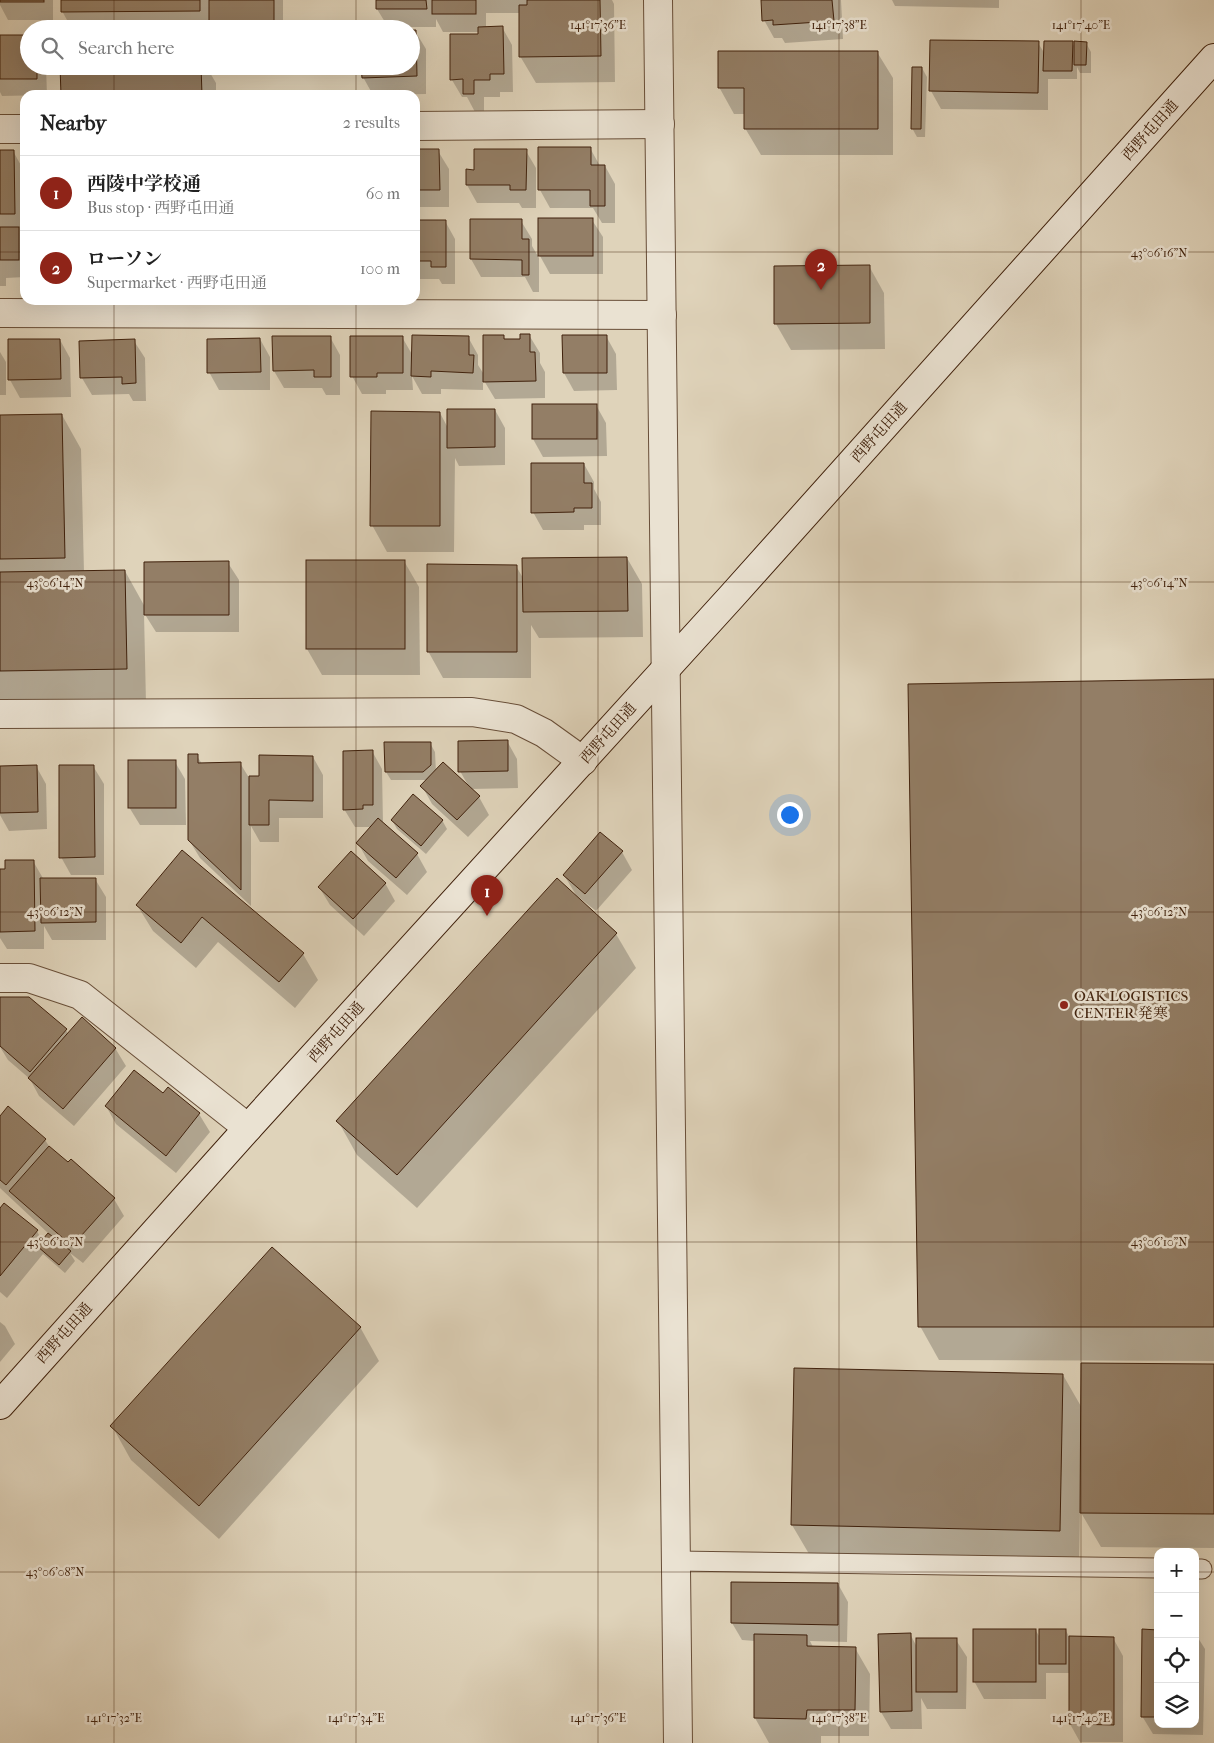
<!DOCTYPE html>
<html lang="en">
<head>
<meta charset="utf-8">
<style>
	:root { --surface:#fff; --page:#f2f2f2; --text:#222; --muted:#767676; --line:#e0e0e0; --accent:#8f2418 }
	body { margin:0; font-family:"IM FELL French Canon","Noto Serif JP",serif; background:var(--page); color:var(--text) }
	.controls { position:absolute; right:15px; bottom:15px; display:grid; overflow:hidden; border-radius:10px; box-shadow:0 5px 20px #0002 }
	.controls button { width:45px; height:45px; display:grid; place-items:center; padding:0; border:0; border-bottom:1px solid var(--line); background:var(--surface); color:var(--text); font:25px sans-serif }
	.you { position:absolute; left:789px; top:814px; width:18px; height:18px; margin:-12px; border:4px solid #fff; border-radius:50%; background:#1a73e8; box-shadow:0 0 0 8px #1a73e833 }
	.badge { display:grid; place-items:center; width:32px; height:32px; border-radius:50%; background:var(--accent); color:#fff; font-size:16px; font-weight:700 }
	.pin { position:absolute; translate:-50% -41px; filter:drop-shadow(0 1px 2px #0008) }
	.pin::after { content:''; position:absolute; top:26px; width:18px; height:15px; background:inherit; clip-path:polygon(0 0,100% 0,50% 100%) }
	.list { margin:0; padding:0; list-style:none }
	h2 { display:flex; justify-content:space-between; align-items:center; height:65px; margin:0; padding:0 20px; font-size:21px }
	h2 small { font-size:16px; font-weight:400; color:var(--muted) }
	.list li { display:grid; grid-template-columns:32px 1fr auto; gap:15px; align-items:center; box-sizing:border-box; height:75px; padding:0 20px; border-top:1px solid var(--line) }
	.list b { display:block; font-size:19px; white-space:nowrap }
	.list p { margin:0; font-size:16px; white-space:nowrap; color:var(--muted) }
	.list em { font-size:16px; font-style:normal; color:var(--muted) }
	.icon { flex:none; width:28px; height:28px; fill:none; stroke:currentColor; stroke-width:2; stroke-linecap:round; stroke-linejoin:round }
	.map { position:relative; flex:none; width:1214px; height:1743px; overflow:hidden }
	.search { position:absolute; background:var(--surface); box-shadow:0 5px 20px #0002; left:20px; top:20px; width:400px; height:55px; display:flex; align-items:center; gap:12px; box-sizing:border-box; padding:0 18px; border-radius:28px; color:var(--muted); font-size:19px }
	.panel { position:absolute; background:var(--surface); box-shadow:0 5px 20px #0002; left:20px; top:90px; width:400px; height:215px; border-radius:15px }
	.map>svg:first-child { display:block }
	.shadow { fill:#0003 }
	.building { fill:#937e66; stroke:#40210c }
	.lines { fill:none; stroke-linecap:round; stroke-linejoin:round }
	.lane-casing { stroke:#684e38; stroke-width:21 }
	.street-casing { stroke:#684e38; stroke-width:30 }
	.secondary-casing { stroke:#40210c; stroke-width:30 }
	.lane { stroke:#eae2d2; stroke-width:19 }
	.street { stroke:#eae2d2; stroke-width:28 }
	.secondary { stroke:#eae2d2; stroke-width:28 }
	.ticks { fill:none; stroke:#40210c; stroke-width:1; stroke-opacity:0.45 }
	.poi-dot { fill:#8f2418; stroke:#eae2d2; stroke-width:2 }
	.labels { text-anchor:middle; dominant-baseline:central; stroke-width:5; stroke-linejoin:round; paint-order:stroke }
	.street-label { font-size:15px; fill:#40210c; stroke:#eae2d2 }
	.poi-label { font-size:15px; fill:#40210c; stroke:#eae2d2; text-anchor:start }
	.ticks-label { font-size:12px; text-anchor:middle; fill:#40210c; stroke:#eae2d2; stroke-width:5; stroke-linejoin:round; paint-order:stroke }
</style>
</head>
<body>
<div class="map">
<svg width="1214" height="1743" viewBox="0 0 1214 1743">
	<rect width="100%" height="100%" fill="#dfd3ba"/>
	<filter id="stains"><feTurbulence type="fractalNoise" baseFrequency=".004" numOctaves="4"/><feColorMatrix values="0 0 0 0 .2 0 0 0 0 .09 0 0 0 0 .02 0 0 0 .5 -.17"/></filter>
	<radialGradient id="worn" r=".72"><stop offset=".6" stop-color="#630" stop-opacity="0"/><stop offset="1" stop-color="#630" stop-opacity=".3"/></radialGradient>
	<!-- shadow -->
	<g class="shadow">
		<polygon points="0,0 53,0 53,20 8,20 0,5"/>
		<polygon points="62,0 283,0 283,29 72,29 62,11"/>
		<polygon points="377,0 612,0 614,4 615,82 536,83 520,56 520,13 486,13 486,28 502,27 512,45 513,92 500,92 500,97 484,97 484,112 475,112 467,97 462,97 452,80 480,35 480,32 443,32 436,19 436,27 388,27 377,9"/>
		<polygon points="762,0 841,0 843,39 785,43 782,38 774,38 764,20"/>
		<polygon points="892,0 999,0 999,8 895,6"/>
		<polygon points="415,31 426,49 426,94 373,95 363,77 411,66"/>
		<polygon points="0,37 29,66 46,66 47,95 2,96 0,92"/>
		<polygon points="1072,42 1075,48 1086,43 1091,52 1091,73 1080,73 1077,67 1077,79 1048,79 1048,110 941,109 931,91 1038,43 1045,54"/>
		<polygon points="877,52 893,78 893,155 761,155 745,128 745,114 734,114 719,87"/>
		<polygon points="61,66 206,66 216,83 216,95 62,95"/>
		<polygon points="922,68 927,77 925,137 917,137 912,128"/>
		<polygon points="540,148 590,148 600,166 605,166 615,184 615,223 602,223 593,208 550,208 540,190"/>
		<polygon points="0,151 13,151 23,169 24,231 21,231 25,239 25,277 6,278 6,286 0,286"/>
		<polygon points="415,151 438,151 449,169 449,207 415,207"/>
		<polygon points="526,151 536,168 536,208 522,208 519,203 477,203 467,185"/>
		<polygon points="592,220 603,237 603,274 550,274 540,256"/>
		<polygon points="415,221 445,221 455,239 455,284 442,284 439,279 415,279"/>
		<polygon points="521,221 532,239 532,246 539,258 539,292 533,292 525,277 481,277 471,259"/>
		<polygon points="869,266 884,293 885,349 791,350 776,324"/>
		<polygon points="529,335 540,353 540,363 545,372 545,398 495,399 483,379 483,390 441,389 441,394 422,394 412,376 413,390 386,390 386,394 362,394 352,376 402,337 413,356 468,337 478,355 478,365 485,376 503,336 506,341 522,340"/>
		<polygon points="606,336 616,354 617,390 574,391 564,373"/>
		<polygon points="330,337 340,355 340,395 326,395 322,388 284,388 274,371"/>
		<polygon points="260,339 270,357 270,390 219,390 209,372"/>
		<polygon points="60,340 70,358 71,397 20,398 10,380 9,341"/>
		<polygon points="134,341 145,358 146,401 133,401 129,394 92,395 82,378"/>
		<polygon points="0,352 6,362 6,395 0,395"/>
		<polygon points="596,405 606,423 607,456 543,457 533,439"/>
		<polygon points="495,410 505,428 505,465 459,466 455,458 454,552 387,552 372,525 440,413 448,428"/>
		<polygon points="62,415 81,449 84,572 125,571 145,607 228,563 239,580 239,632 156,632 144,613 146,703 0,705 0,416"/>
		<polygon points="584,464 594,482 594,489 601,502 601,525 584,525 584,530 543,530 533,512"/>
		<polygon points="627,558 642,584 643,637 539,638 531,625 531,678 443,678 428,651 516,566 523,578"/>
		<polygon points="404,561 419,587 420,675 322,675 307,649"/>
		<polygon points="1214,681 1214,1361 939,1360 920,1326"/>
		<polygon points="507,741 517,759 518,788 470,789 479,797 489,815 468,837 432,804 422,786 428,780 391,780 386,772 430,743 435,752 436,772 469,787 460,771"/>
		<polygon points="372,751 382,769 383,824 417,854 427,872 407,895 368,861 358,843 372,827 355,827 344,809"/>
		<polygon points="197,756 202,764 240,763 251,781 313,757 323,775 323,818 279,818 279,842 260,842 251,826 251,906 200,858 189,840"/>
		<polygon points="175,762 185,779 186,825 140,825 129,807"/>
		<polygon points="36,766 46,784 47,829 9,831 0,815 0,767"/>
		<polygon points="93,766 104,784 104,875 71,875 61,857"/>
		<polygon points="392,820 442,820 447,829 426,854 397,829"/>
		<polygon points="183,852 303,954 318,980 295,1008 218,942 196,968 153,931 137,905"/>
		<polygon points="622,852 632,870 596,911 576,895 564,875"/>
		<polygon points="33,861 44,880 95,879 106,897 106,940 52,940 44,926 44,949 7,949 0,938 0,870 6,870"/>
		<polygon points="557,880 616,934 636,968 417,1208 357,1155 338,1121"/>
		<polygon points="385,883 395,901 364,936 330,905 319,887"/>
		<polygon points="0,998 66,1030 68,1034 115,1048 126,1066 74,1126 39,1096 30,1079 8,1060 0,1047"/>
		<polygon points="168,1089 199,1114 210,1132 176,1173 116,1124 106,1106 164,1095"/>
		<polygon points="8,1108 45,1140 51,1149 114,1199 124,1216 83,1263 70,1253 75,1261 65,1273 43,1254 7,1298 0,1292 0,1210 37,1231 42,1241 49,1234 0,1188 0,1118"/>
		<polygon points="0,1322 5,1326 15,1344 0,1362"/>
		<polygon points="360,1327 379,1361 219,1539 131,1460 112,1426"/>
		<polygon points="1214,1365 1214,1548 1101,1547 1080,1511 1079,1564 812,1559 792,1525 795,1369 1063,1375 1082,1408"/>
		<polygon points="838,1584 848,1602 847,1642 810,1641 813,1647 855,1648 870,1674 869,1736 821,1736 821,1743 769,1743 755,1718 755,1641 742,1640 732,1623"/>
		<polygon points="1036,1631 1041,1639 1066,1631 1070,1638 1113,1638 1123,1656 1123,1742 1080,1742 1070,1724 1070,1673 1046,1673 1046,1699 984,1699 974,1681"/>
		<polygon points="1158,1631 1158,1724 1195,1724 1195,1633 1205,1649 1203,1735 1153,1734 1142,1716"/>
		<polygon points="910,1634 917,1647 956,1640 967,1657 966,1709 927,1709 921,1698 922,1729 891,1729 881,1712"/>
	</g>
	<!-- building -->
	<g class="building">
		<rect x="0" y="0" width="44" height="2"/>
		<polygon points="61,0 200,0 200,11 61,12"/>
		<rect x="209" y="0" width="65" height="22"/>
		<polygon points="376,0 426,0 427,9 376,9"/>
		<rect x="432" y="0" width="44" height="14"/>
		<polygon points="527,0 600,0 601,56 519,57 519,5 527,5"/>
		<polygon points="761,0 832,0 834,21 773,25 773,20 762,21"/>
		<polygon points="503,26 504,74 490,74 490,80 474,80 474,94 463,94 463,79 450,80 450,34 478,34 478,27"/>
		<polygon points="411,30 416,30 417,76 362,78 361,66 411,66"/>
		<polygon points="0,35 29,35 29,66 37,66 37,79 0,79"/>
		<polygon points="930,40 1039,41 1038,93 929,91"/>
		<polygon points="1044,41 1073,41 1072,71 1043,71"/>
		<polygon points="1074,41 1087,42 1086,65 1074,65"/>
		<polygon points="718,51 878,51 878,129 744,129 744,88 718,88"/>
		<polygon points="60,66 201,66 202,95 61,95"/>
		<polygon points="912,67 922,67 921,129 911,129"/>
		<polygon points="538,147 591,147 591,165 605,165 605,206 590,206 590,190 538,190"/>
		<polygon points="415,149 439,149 440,190 415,190"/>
		<polygon points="474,149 527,149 526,190 510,190 510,185 466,185 466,169 474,170"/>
		<polygon points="0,150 14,150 15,214 0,214"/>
		<rect x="538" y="218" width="55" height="38"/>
		<polygon points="470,219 522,219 522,239 529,239 529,275 522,275 522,260 470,259"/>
		<polygon points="415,220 446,220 446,267 431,267 431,261 415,261"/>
		<rect x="0" y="227" width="19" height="33"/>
		<polygon points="870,265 870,323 774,324 774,266"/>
		<polygon points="520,334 530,334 530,352 535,352 536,381 483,382 483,335 504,335 504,339 520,339"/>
		<polygon points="412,335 469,336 469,355 474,355 473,373 431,371 431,377 411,376"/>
		<polygon points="562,335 607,335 607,373 563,373"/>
		<polygon points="272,336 331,336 331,377 314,377 314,370 273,371"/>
		<polygon points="350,336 403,336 403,373 377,373 377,377 350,377"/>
		<polygon points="260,338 261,372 207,373 207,339"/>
		<polygon points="8,339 60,339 61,379 8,380"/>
		<polygon points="135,339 136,383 122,384 122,377 80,378 79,341"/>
		<rect x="532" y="404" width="65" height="35"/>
		<polygon points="447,409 495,409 495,447 447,448"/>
		<polygon points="371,411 440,412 440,526 370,526"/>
		<polygon points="62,414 65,558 0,559 0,415"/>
		<polygon points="531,463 584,463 584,483 592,483 592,508 574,508 574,512 531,513"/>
		<polygon points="627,557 628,611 523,612 522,558"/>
		<rect x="306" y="560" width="99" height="89"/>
		<polygon points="229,561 229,615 144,615 144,562"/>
		<polygon points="427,564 517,565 517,652 427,652"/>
		<polygon points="125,570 127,669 0,671 0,572"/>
		<polygon points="1214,679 1214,1327 918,1327 908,684"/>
		<polygon points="508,740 508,771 458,772 458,741"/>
		<polygon points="384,742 431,742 431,765 423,772 385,772"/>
		<polygon points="373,750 373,805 363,805 363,809 343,810 343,751"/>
		<polygon points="188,754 198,754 198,763 241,762 241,890 188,840"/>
		<polygon points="259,755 313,756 313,801 269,800 269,825 249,825 249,776 259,776"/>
		<rect x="128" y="760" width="48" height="48"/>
		<polygon points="443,762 480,796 457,820 420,786"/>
		<polygon points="37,765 38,812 0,813 0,766"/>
		<polygon points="59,765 94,765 95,857 59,858"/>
		<polygon points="413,794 443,820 421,846 391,820"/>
		<polygon points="378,818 418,853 396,878 356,843"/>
		<polygon points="600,832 623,851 585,894 563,875"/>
		<polygon points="182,850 304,953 279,982 202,917 181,943 136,905"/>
		<polygon points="351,851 386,883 353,919 318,887"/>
		<polygon points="5,860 34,860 35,931 0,932 0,869 5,869"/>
		<polygon points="40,878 96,878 96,922 41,923"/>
		<polygon points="557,878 617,933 397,1175 336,1121"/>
		<polygon points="0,997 29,997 67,1029 30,1072 0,1046"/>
		<polygon points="82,1017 116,1048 63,1109 28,1078"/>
		<polygon points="134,1070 163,1093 168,1087 200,1113 166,1156 105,1106"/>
		<polygon points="8,1106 46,1139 6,1185 0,1180 0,1116"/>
		<polygon points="49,1146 68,1162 71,1159 115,1198 72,1246 9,1191"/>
		<polygon points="4,1203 38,1230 0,1276 0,1208"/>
		<polygon points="48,1233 71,1251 59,1265 37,1246"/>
		<polygon points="272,1247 361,1327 199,1506 110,1426"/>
		<polygon points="1081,1363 1214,1364 1214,1514 1080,1513"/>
		<polygon points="794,1368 1063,1374 1060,1531 791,1525"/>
		<polygon points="731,1582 838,1583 838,1625 731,1623"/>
		<polygon points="1156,1593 1158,1593 1158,1621 1155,1621"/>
		<rect x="973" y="1629" width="63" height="53"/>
		<rect x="1039" y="1629" width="27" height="35"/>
		<polygon points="1142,1629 1158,1630 1158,1717 1141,1717"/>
		<polygon points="911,1633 912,1711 880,1712 878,1634"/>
		<polygon points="754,1634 807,1635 807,1646 856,1647 855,1710 807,1710 806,1719 754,1718"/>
		<polygon points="1069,1636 1114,1637 1114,1725 1069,1724"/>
		<rect x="916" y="1638" width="41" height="54"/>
	</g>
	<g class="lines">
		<!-- lane casing -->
		<g class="lane-casing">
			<g id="lane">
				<polyline points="676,1561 1158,1568"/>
				<polyline points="1195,1569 1202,1569"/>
			</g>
		</g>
		<!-- street casing -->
		<g class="street-casing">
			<g id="street">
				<polyline points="658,0 678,1743"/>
				<polyline points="415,126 660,124"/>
				<polyline points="0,129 25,129"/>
				<polyline points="0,313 662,315"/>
				<polyline points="0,714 472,712 516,719 544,733 583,761"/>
				<polyline points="0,978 29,978 80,995 248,1128"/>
			</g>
		</g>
		<!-- secondary casing -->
		<g class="secondary-casing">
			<polyline id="secondary" points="0,1405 248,1128 732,596 1214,58"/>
		</g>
		<!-- lane -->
		<use href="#lane" class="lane"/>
		<!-- street -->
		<use href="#street" class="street"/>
		<!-- secondary -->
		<use href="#secondary" class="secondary"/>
	</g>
	<!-- ticks -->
	<path class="ticks" d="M114,0V29M356,0V29M598,0V1743M839,0V1743M1081,0V1743M114,66V95M356,66V95M0,252H25M415,252H1214M114,300V1743M356,300V1743M0,582H1214M0,912H1214M0,1242H1214M0,1572H1158M1195,1572H1214"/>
	<!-- markers -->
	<circle class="poi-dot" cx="1064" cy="1005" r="5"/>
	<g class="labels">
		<!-- street labels -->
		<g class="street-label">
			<text transform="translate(1150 130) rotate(-48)">西野屯田通</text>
			<text transform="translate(879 432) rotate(-48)">西野屯田通</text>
			<text transform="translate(608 733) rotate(-48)">西野屯田通</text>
			<text transform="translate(336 1032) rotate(-48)">西野屯田通</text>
			<text transform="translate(64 1333) rotate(-48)">西野屯田通</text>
		</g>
		<!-- poi labels -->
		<g class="poi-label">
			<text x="1074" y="996">OAK LOGISTICS<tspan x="1074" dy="17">CENTER 発寒</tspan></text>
		</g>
	</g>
	<g class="ticks-label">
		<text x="598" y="29">141°17'36"E</text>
		<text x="839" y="29">141°17'38"E</text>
		<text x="1081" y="29">141°17'40"E</text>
		<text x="1159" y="257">43°06'16"N</text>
		<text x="55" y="587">43°06'14"N</text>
		<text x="1159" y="587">43°06'14"N</text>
		<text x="55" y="916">43°06'12"N</text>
		<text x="1159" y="916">43°06'12"N</text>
		<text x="55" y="1246">43°06'10"N</text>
		<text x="1159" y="1246">43°06'10"N</text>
		<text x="55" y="1576">43°06'08"N</text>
		<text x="114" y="1722">141°17'32"E</text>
		<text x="356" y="1722">141°17'34"E</text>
		<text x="598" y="1722">141°17'36"E</text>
		<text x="839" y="1722">141°17'38"E</text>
		<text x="1081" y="1722">141°17'40"E</text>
	</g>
	<rect width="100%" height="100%" filter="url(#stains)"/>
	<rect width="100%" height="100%" fill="url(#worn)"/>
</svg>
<div class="controls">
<button>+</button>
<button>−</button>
<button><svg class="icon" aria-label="locate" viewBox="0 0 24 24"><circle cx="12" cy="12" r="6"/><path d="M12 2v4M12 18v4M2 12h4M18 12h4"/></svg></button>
<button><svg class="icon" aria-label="layers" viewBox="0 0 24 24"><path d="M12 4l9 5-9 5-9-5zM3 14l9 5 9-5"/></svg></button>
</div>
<div class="you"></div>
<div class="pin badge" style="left:487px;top:916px">1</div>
<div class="pin badge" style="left:821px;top:290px">2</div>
<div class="search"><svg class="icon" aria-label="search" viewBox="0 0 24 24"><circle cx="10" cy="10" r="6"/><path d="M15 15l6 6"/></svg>Search here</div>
<section class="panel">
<h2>Nearby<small>2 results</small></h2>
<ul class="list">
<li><span class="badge">1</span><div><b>西陵中学校通</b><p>Bus stop · 西野屯田通</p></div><em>60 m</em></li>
<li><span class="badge">2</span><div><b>ローソン</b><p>Supermarket · 西野屯田通</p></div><em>100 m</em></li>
</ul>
</section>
</div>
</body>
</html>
